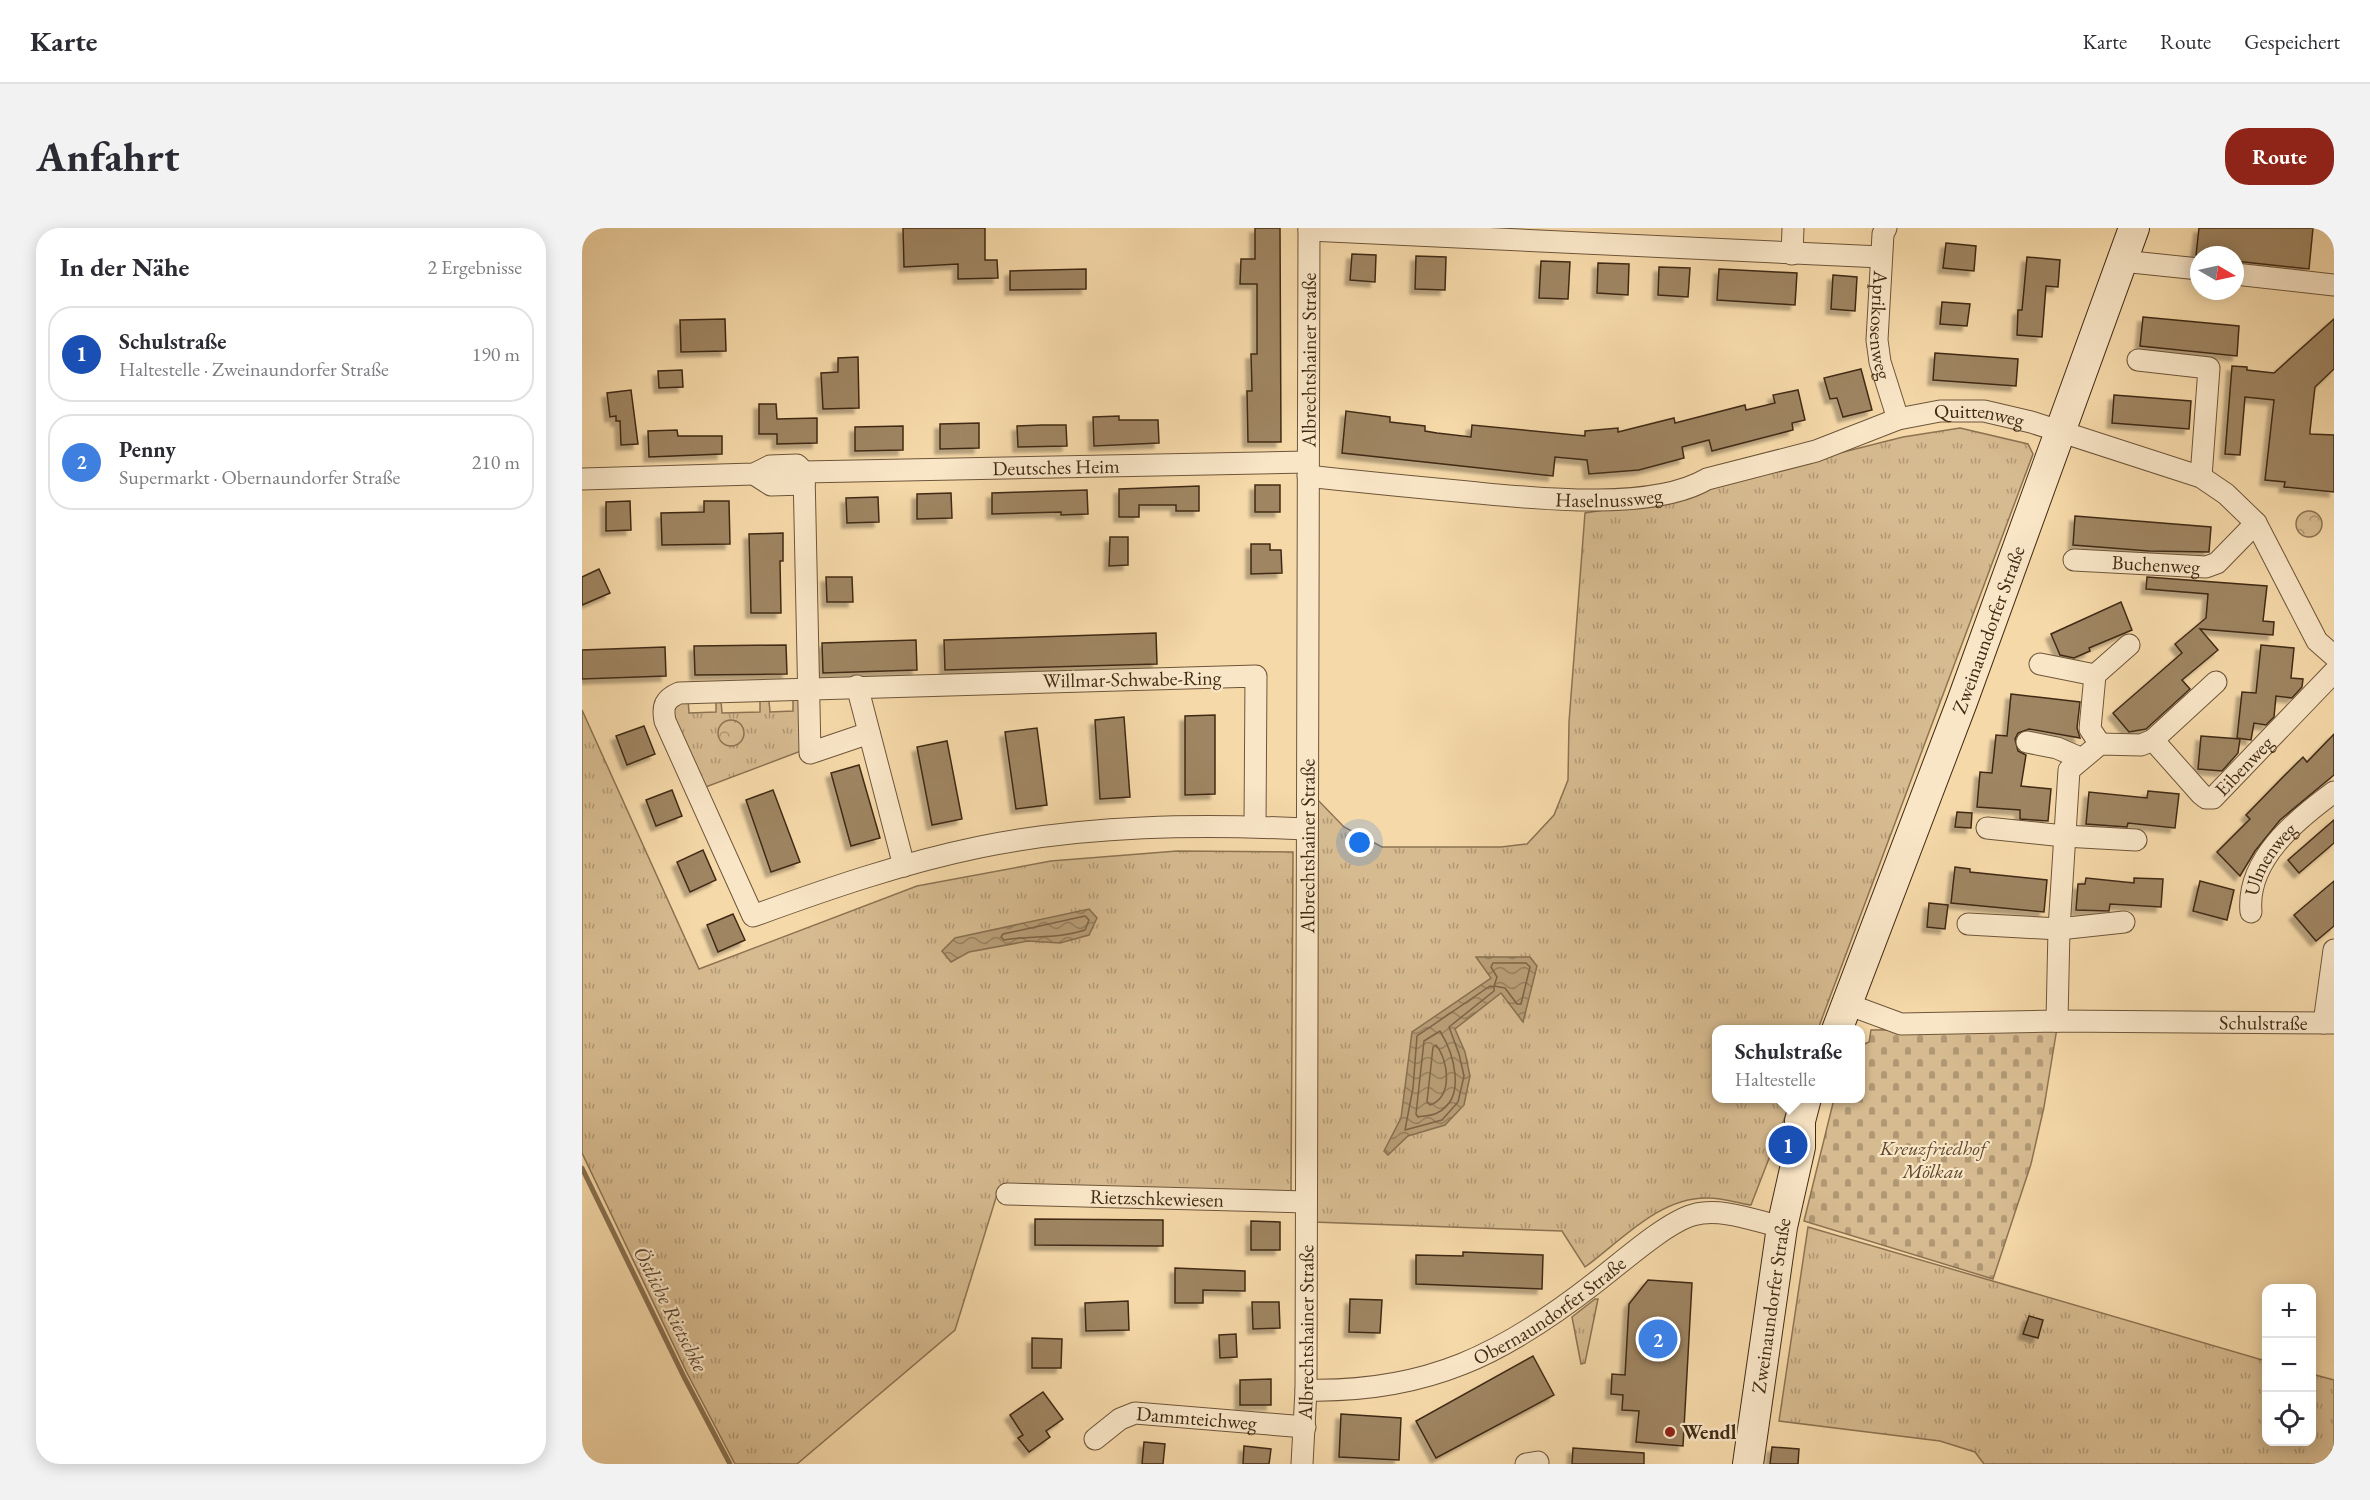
<!DOCTYPE html>
<html lang="de">
<head>
<meta charset="utf-8">
<style>
	:root { --surface:#fff; --page:#f2f2f3; --text:#2b2b33; --muted:#7c7c81; --line:#e1e1e2; --accent:#8f2418 }
	body { margin:0; font-family:"EB Garamond",serif; background:var(--page); color:var(--text) }
	.controls { position:absolute; right:18px; bottom:18px; display:grid; overflow:hidden; border-radius:12px; box-shadow:0 3px 15px #0003 }
	.controls button { width:54px; height:54px; display:grid; place-items:center; padding:0; border:0; border-bottom:2px solid var(--line); background:var(--surface); color:var(--text); font:30px sans-serif }
	.compass { position:absolute; left:1608px; top:18px; width:54px; height:54px; border-radius:50%; background:var(--surface); box-shadow:0 3px 15px #0003; rotate:99deg }
	.you { position:absolute; left:778px; top:615px; width:21px; height:21px; margin:-15px; border:4px solid #fff; border-radius:50%; background:#1a73e8; box-shadow:0 0 0 9px #1a73e833 }
	.badge { display:grid; place-items:center; width:39px; height:39px; border-radius:50%; background:var(--accent); color:#fff; font-size:20px; font-weight:700 }
	.pin { position:absolute; translate:-50% -50%; border:3px solid #fff; box-shadow:0 2px 6px #0006 }
	.popup { position:absolute; left:1130px; top:797px; width:153px; height:78px; box-sizing:border-box; display:grid; place-content:center; border-radius:12px; background:var(--surface); filter:drop-shadow(0 2px 4px #0005); font-size:20px; white-space:nowrap; color:var(--muted) }
	.popup b { font-size:22px; color:var(--text) }
	.popup::after { content:''; position:absolute; left:50%; top:100%; margin-left:-12px; border:12px solid transparent; border-top-color:var(--surface) }
	.list { margin:0; padding:0; list-style:none }
	h2 { display:flex; justify-content:space-between; align-items:center; height:78px; margin:0; padding:0 24px; font-size:26px }
	h2 small { font-size:20px; font-weight:400; color:var(--muted) }
	.list li { display:grid; grid-template-columns:39px 1fr auto; gap:18px; align-items:center; box-sizing:border-box; height:96px; margin:0 12px 12px; padding:0 12px; border:2px solid var(--line); border-radius:24px }
	.list b { display:block; font-size:22px; white-space:nowrap }
	.list p { margin:0; font-size:20px; white-space:nowrap; color:var(--muted) }
	.list em { font-size:20px; font-style:normal; color:var(--muted) }
	.icon { flex:none; width:33px; height:33px; fill:none; stroke:currentColor; stroke-width:2; stroke-linecap:round; stroke-linejoin:round }
	.map { position:relative; flex:none; width:1752px; height:1236px; overflow:hidden; border-radius:24px }
	header { display:flex; align-items:center; gap:36px; box-sizing:border-box; height:84px; padding:0 30px; background:var(--surface); border-bottom:2px solid var(--line) }
	header strong { font-size:28px }
	nav { display:flex; gap:33px; margin-inline-start:auto; font-size:21px }
	.intro { display:flex; align-items:center; justify-content:space-between; box-sizing:border-box; height:144px; padding:0 36px }
	h1 { margin:0; font-size:42px }
	.button { padding:15px 27px; border-radius:24px; background:var(--accent); color:#fff; font-size:21px; font-weight:700 }
	main { display:flex; gap:36px; padding:0 36px }
	aside { flex:1; background:var(--surface); border-radius:24px; box-shadow:0 3px 15px #0003 }
	.map>svg:first-child { display:block }
	.grass { fill:url(#grass-tufts); stroke:#8c7352; stroke-width:1.5 }
	.cemetery { fill:url(#cemetery-stones); stroke:#8c7352; stroke-width:1.5 }
	.park { fill:url(#park-crowns); stroke:#8c7352; stroke-width:1.5 }
	.water { fill:url(#water-waves); stroke:#887050; stroke-width:1.5 }
	.lines { fill:none; stroke-linecap:round; stroke-linejoin:round }
	.shore { stroke:#7c6446; stroke-width:1.5 }
	.stream { stroke:#887050; stroke-width:5 }
	.building { fill:#9f8562; stroke:#412b15; stroke-width:1.5; filter:url(#shadow) }
	.street-casing { stroke:#6e563a; stroke-width:23 }
	.secondary-casing { stroke:#412b15; stroke-width:32 }
	.street { stroke:#f9e6c7; stroke-width:21 }
	.secondary { stroke:#f9e6c7; stroke-width:30 }
	.poi-dot { fill:#8f2418; stroke:#f9e6c7; stroke-width:2 }
	.labels { text-anchor:middle; dominant-baseline:central; stroke-width:4.5; stroke-linejoin:round; paint-order:stroke }
	.street-label { font-size:20px; fill:#412b15; stroke:#f9e6c7 }
	.park-label { font-size:20px; font-style:italic; fill:#5f482e; stroke:#f9e6c7 }
	.poi-label { font-size:20px; font-weight:bold; fill:#412b15; stroke:#f9e6c7; text-anchor:start }
	.water-label { font-size:21px; font-style:italic; fill:#5f482e; stroke:#f9e6c7 }
</style>
</head>
<body>
<header>
<strong>Karte</strong>
<nav><a>Karte</a><a>Route</a><a>Gespeichert</a></nav>
</header>
<div class="intro"><h1>Anfahrt</h1><a class="button">Route</a></div>
<main>
<aside>
<h2>In der Nähe<small>2 Ergebnisse</small></h2>
<ul class="list">
<li><span class="badge" style="background:#1a4fb4">1</span><div><b>Schulstraße</b><p>Haltestelle · Zweinaundorfer Straße</p></div><em>190 m</em></li>
<li><span class="badge" style="background:#3f7fe0">2</span><div><b>Penny</b><p>Supermarkt · Obernaundorfer Straße</p></div><em>210 m</em></li>
</ul>
</aside>
<div class="map">
<svg width="1752" height="1236" viewBox="0 0 1752 1236">
	<defs>
		<pattern id="grass-tufts" width="24" height="20" patternUnits="userSpaceOnUse" patternTransform="scale(1.5)"><rect width="24" height="20" fill="#d7bb90"/><path d="M3 7l-1-3M5 7V3M7 7l1-3M15 17l-1-3M17 17v-4M19 17l1-3" fill="none" stroke="#b09874"/></pattern>
		<pattern id="cemetery-stones" width="16" height="16" patternUnits="userSpaceOnUse" patternTransform="scale(1.5)"><rect width="16" height="16" fill="#d7bb90"/><path d="M2 7V4a2 2 0 0 1 4 0v3zM10 15v-3a2 2 0 0 1 4 0v3z" fill="#b09874"/></pattern>
		<pattern id="park-crowns" width="20" height="18" patternUnits="userSpaceOnUse" patternTransform="scale(1.5)"><rect width="20" height="18" fill="#d7bb90"/><path d="M2 6a3 3 0 1 1 6 0M12 15a3 3 0 1 1 6 0" fill="none" stroke="#b09874"/></pattern>
		<pattern id="water-waves" width="16" height="10" patternUnits="userSpaceOnUse" patternTransform="scale(1.5)"><rect width="16" height="10" fill="#b89e77"/><path d="M0 5q4-4 8 0t8 0" fill="none" stroke="#978160"/></pattern>
		<filter id="shadow"><feDropShadow dx="-5" dy="5" stdDeviation="1.5" flood-color="#0004"/></filter>
	</defs>
	<rect width="100%" height="100%" fill="#f6d9a9"/>
	<filter id="stains"><feTurbulence type="fractalNoise" baseFrequency=".00333" numOctaves="4"/><feColorMatrix values="0 0 0 0 .2 0 0 0 0 .09 0 0 0 0 .02 0 0 0 .5 -.17"/></filter>
	<radialGradient id="worn" r=".72"><stop offset=".6" stop-color="#630" stop-opacity="0"/><stop offset="1" stop-color="#630" stop-opacity=".3"/></radialGradient>
	<!-- grass -->
	<g class="grass">
		<path d="M1378,200L1446,216L1451,226L1236,801L1134,802V870L1210,871L1169,977C1155,975 1141,970 1127,970C1078,968 1039,1013 1003,1039L980,1003L731,994L733,569L762,599L800,619H919L945,616L972,587L986,552L987,494L1003,285L1079,273L1126,258L1321,209Z"/>
		<polygon points="211,469 217,469 219,523 121,560 90,487 94,479 106,471 107,485 134,484 134,473 139,473 140,485 178,484 178,473 187,473 188,484 211,483"/>
		<polygon points="0,482 117,741 335,658 469,633 595,623 711,624 709,966 417,960 373,1102 215,1236 153,1236 105,1145 0,925"/>
		<polygon points="1226,999 1684,1133 1684,1214 1730,1214 1730,1146 1752,1152 1752,1236 1402,1236 1393,1224 1358,1213 1197,1193"/>
		<polygon points="1013,1071 1016,1071 1003,1135 999,1136 990,1089"/>
	</g>
	<!-- cemetery -->
	<polygon class="cemetery" points="1475,800 1462,879 1449,936 1411,1051 1222,993 1252,871 1278,870 1278,818 1287,814 1289,802"/>
	<!-- park -->
	<g class="park">
		<circle cx="1727" cy="296" r="13"/>
		<circle cx="149" cy="505" r="13"/>
	</g>
	<!-- water -->
	<g class="water">
		<polygon points="507,681 515,690 507,707 478,715 446,713 387,724 369,734 360,723 373,710"/>
		<polygon points="894,729 948,729 955,738 941,794 919,765 873,801 883,824 888,848 882,877 863,897 826,908 806,927 802,923 819,890 830,804 909,750"/>
	</g>
	<g class="lines">
		<!-- shore -->
		<g class="shore">
			<path d="M503,688L507,692L503,702C476,711 450,707 422,712L419,709L421,706Z"/>
			<polygon points="911,735 944,735 948,739 939,776 935,776 923,760 912,758 915,749 909,739"/>
			<polygon points="908,758 912,759 912,763 867,799 877,826 882,848 876,874 860,892 823,902 831,860 835,808"/>
			<path d="M858,803C871,824 886,870 855,885C850,888 842,888 836,889L834,886L842,813Z"/>
			<path d="M854,817C867,833 871,869 848,877L845,874L851,819Z"/>
		</g>
		<!-- stream -->
		<polyline class="stream" points="0,940 102,1149 148,1236"/>
	</g>
	<!-- building -->
	<g class="building">
		<polygon points="321,0 403,0 403,32 415,32 416,50 376,51 376,36 322,39"/>
		<polygon points="673,0 698,0 699,214 666,214 665,163 670,163 669,126 675,126 675,56 658,56 659,31 673,31"/>
		<polygon points="1617,0 1731,0 1727,41 1653,33 1653,27 1614,27"/>
		<polygon points="1364,15 1394,18 1392,43 1361,40"/>
		<polygon points="770,26 794,27 793,54 768,52"/>
		<polygon points="834,28 864,29 863,62 833,61"/>
		<polygon points="1445,29 1478,32 1476,59 1464,58 1460,109 1435,107 1436,82 1440,82"/>
		<polygon points="959,33 988,34 986,71 957,70"/>
		<polygon points="1016,35 1047,36 1046,67 1015,65"/>
		<polygon points="1077,39 1108,40 1106,69 1076,67"/>
		<polygon points="504,41 504,61 428,62 428,43"/>
		<polygon points="1137,41 1215,45 1213,77 1135,72"/>
		<polygon points="1251,47 1275,49 1273,83 1249,81"/>
		<polygon points="1360,74 1388,76 1385,98 1358,96"/>
		<polygon points="1561,89 1657,98 1655,128 1558,118"/>
		<polygon points="143,91 144,123 99,124 98,92"/>
		<polygon points="1752,91 1752,141 1733,159 1728,203 1728,206 1752,207 1752,264 1702,259 1703,254 1683,252 1692,172 1663,169 1658,227 1643,226 1650,138 1665,139 1665,142 1692,145"/>
		<polygon points="1353,125 1436,131 1434,158 1351,152"/>
		<polygon points="276,129 277,180 241,181 239,145 256,144 256,130"/>
		<polygon points="1279,141 1290,182 1261,189 1255,170 1248,171 1242,150"/>
		<polygon points="100,142 101,159 77,160 76,143"/>
		<polygon points="49,162 56,216 39,217 38,193 34,193 34,188 28,189 25,165"/>
		<polygon points="1216,162 1223,192 1210,195 1211,202 1130,223 1127,212 1100,219 1102,230 1057,242 1007,246 1005,232 973,229 971,248 760,225 764,183 808,189 808,194 843,198 843,203 855,205 889,209 890,197 1003,208 1003,203 1036,200 1036,204 1092,190 1093,195 1163,177 1164,182 1193,175 1191,167"/>
		<polygon points="1532,167 1609,173 1607,201 1530,195"/>
		<polygon points="177,176 194,176 195,191 235,190 235,215 195,216 195,206 177,206"/>
		<polygon points="537,188 537,192 576,192 577,215 512,218 511,189"/>
		<polygon points="397,195 397,220 358,221 358,196"/>
		<polygon points="460,197 484,197 485,218 436,219 435,198"/>
		<polygon points="321,198 321,222 273,223 273,199"/>
		<polygon points="95,202 96,208 140,208 140,226 67,229 66,203"/>
		<rect x="673" y="257" width="25" height="27"/>
		<polygon points="617,258 617,283 594,283 594,277 557,277 557,289 537,289 537,261"/>
		<polygon points="505,262 506,286 479,287 479,284 410,286 410,265"/>
		<polygon points="369,265 370,290 335,291 335,266"/>
		<polygon points="296,269 297,294 265,295 264,270"/>
		<polygon points="48,273 49,302 24,303 24,274"/>
		<polygon points="122,273 147,273 148,316 80,317 79,285 122,284"/>
		<polygon points="1493,288 1629,299 1627,324 1567,323 1491,317"/>
		<polygon points="201,305 201,333 198,333 199,385 169,385 167,306"/>
		<polygon points="528,309 546,309 546,337 527,338"/>
		<polygon points="669,316 688,316 688,322 699,322 700,345 669,346"/>
		<polygon points="17,341 28,365 0,377 0,349"/>
		<polygon points="244,349 270,349 271,374 245,374"/>
		<polygon points="1565,349 1685,358 1681,393 1692,394 1691,407 1618,401 1636,422 1600,452 1608,461 1564,501 1547,504 1531,485 1600,425 1593,416 1624,390 1626,366 1564,361"/>
		<polygon points="1539,374 1550,402 1507,420 1508,423 1492,430 1478,427 1469,406"/>
		<polygon points="574,405 575,436 363,442 362,412"/>
		<polygon points="334,412 335,442 241,445 240,415"/>
		<polygon points="204,417 205,446 113,447 112,418"/>
		<polygon points="1679,417 1712,420 1709,450 1721,451 1720,459 1710,470 1694,468 1692,489 1684,497 1672,495 1669,512 1655,510 1660,464 1674,465"/>
		<polygon points="83,419 84,448 0,451 0,422"/>
		<polygon points="1429,466 1498,474 1495,500 1498,510 1447,501 1436,505 1433,511 1436,523 1444,527 1439,558 1469,561 1466,593 1438,591 1438,582 1395,579 1398,544 1410,545 1414,507 1425,508"/>
		<polygon points="633,487 633,566 603,567 603,488"/>
		<polygon points="542,489 548,569 518,571 513,492"/>
		<polygon points="62,498 73,526 45,537 34,508"/>
		<polygon points="455,500 465,577 434,581 423,504"/>
		<polygon points="1752,506 1752,547 1698,592 1673,623 1658,648 1635,624 1668,591 1664,587 1699,551 1721,529 1725,534"/>
		<polygon points="1619,508 1658,511 1656,525 1640,543 1616,541"/>
		<polygon points="365,513 380,591 350,597 335,519"/>
		<polygon points="277,537 298,610 269,618 249,545"/>
		<polygon points="90,562 100,588 74,598 64,572"/>
		<polygon points="191,562 218,634 189,644 164,572"/>
		<polygon points="1566,563 1597,566 1593,600 1546,595 1545,599 1504,596 1507,564 1565,570"/>
		<polygon points="1375,584 1390,585 1389,600 1373,599"/>
		<polygon points="1752,592 1752,615 1717,645 1706,632"/>
		<polygon points="121,622 134,652 108,664 95,634"/>
		<polygon points="1373,639 1388,641 1388,644 1465,652 1462,684 1369,675"/>
		<polygon points="1504,650 1552,655 1552,650 1581,651 1579,679 1528,676 1527,683 1494,682 1496,656 1503,656"/>
		<polygon points="1618,653 1652,662 1645,692 1611,683"/>
		<polygon points="1752,653 1752,698 1734,713 1712,687"/>
		<polygon points="1347,675 1366,677 1363,701 1345,699"/>
		<polygon points="151,686 163,712 136,724 125,697"/>
		<polygon points="453,991 581,992 581,1018 453,1017"/>
		<polygon points="669,993 698,994 698,1022 669,1022"/>
		<polygon points="881,1024 961,1027 960,1061 834,1056 834,1027 881,1028"/>
		<polygon points="593,1040 663,1043 663,1063 621,1062 621,1075 593,1075"/>
		<polygon points="1066,1052 1110,1055 1101,1218 1054,1214 1057,1183 1040,1182 1041,1167 1029,1166 1030,1146 1043,1147 1047,1076"/>
		<polygon points="768,1071 800,1072 798,1105 767,1104"/>
		<polygon points="546,1073 547,1102 504,1103 503,1075"/>
		<polygon points="670,1074 697,1074 698,1100 671,1101"/>
		<polygon points="1447,1088 1461,1092 1456,1110 1441,1106"/>
		<polygon points="654,1106 655,1129 638,1130 637,1107"/>
		<polygon points="450,1110 480,1111 479,1140 450,1140"/>
		<polygon points="951,1128 972,1167 854,1230 834,1193"/>
		<polygon points="689,1151 689,1177 658,1177 658,1152"/>
		<polygon points="461,1164 481,1191 464,1203 468,1209 447,1224 436,1210 441,1207 428,1187"/>
		<polygon points="759,1186 819,1190 817,1232 757,1229"/>
		<polygon points="562,1214 583,1216 581,1236 560,1236"/>
		<polygon points="662,1218 689,1221 687,1236 661,1236"/>
		<polygon points="1190,1219 1217,1221 1216,1236 1188,1236"/>
		<polygon points="991,1220 1062,1225 1062,1236 990,1236"/>
	</g>
	<g class="lines">
		<!-- street casing -->
		<g class="street-casing">
			<g id="street">
				<path id="s1" d="M1304,0L1301,6L1295,112L1298,134L1316,191"/>
				<polyline points="727,2 1299,29"/>
				<polyline points="1210,26 1211,0"/>
				<polyline points="1540,33 1617,41"/>
				<polyline points="1653,46 1752,57"/>
				<polyline points="1556,132 1627,140 1619,249"/>
				<path id="s2" d="M222,244L725,234"/>
				<polyline points="172,246 189,257 222,256"/>
				<path id="s3" d="M726,248C779,254 832,259 886,264C949,270 1069,284 1125,251L1234,223L1316,191L1358,183H1402L1449,194L1619,249L1644,266L1674,295L1735,413L1752,428"/>
				<polyline points="0,251 172,246 188,238 215,237 222,244 228,525 287,505"/>
				<path id="s4" d="M1492,332L1624,339L1635,335L1674,295"/>
				<polyline points="1458,436 1513,447"/>
				<polyline points="275,458 322,638"/>
				<polyline points="1571,512 1634,454"/>
				<polyline points="1445,514 1475,520 1498,530"/>
				<polyline points="1518,516 1508,501 1513,447 1547,417"/>
				<path d="M673,598L674,448L97,465C83,471 80,478 83,493L171,688C245,661 320,635 398,619C506,597 616,596 725,601"/>
				<polyline points="1405,600 1482,608 1554,612"/>
				<path id="s5" d="M1669,684C1664,632 1714,592 1752,564"/>
				<polyline points="1386,696 1477,701 1542,694"/>
				<path id="s6" d="M1265,776L1319,796L1475,793L1752,795"/>
				<path id="s7" d="M1475,793L1477,701L1487,542L1518,516L1559,517L1571,512L1619,566L1624,570H1631L1752,444"/>
				<polyline points="1742,795 1752,722"/>
				<path id="s8" d="M425,966L724,974"/>
				<path id="s9" d="M724,1162C845,1165 922,1126 1014,1054C1039,1035 1083,995 1111,987C1139,979 1173,993 1200,999"/>
				<path id="s10" d="M513,1211L538,1191L553,1185L723,1199"/>
				<path id="s11" d="M720,1236L724,1162L727,0"/>
				<polyline points="944,1236 956,1234"/>
			</g>
		</g>
		<!-- secondary casing -->
		<g class="secondary-casing">
			<g id="secondary">
				<path id="s12" d="M1255,802L1380,474L1552,0"/>
				<path id="s13" d="M1166,1236L1200,999L1218,919V893L1224,870"/>
			</g>
		</g>
		<!-- street -->
		<use href="#street" class="street"/>
		<!-- secondary -->
		<use href="#secondary" class="secondary"/>
	</g>
	<!-- markers -->
	<circle class="poi-dot" cx="1088" cy="1204" r="6"/>
	<g class="labels">
		<!-- street labels -->
		<g class="street-label">
			<text stroke="none"><textPath href="#s1" startOffset="98">Aprikosenweg</textPath></text>
			<text stroke="none"><textPath href="#s11" startOffset="1104">Albrechtshainer Straße</textPath></text>
			<text stroke="none"><textPath href="#s3" startOffset="686">Quittenweg</textPath></text>
			<text stroke="none"><textPath href="#s2" startOffset="252">Deutsches Heim</textPath></text>
			<text stroke="none"><textPath href="#s3" startOffset="302">Haselnussweg</textPath></text>
			<text stroke="none"><textPath href="#s4" startOffset="82">Buchenweg</textPath></text>
			<text stroke="none"><textPath href="#s12" startOffset="428">Zweinaundorfer Straße</textPath></text>
			<text transform="translate(550 451) rotate(-1)">Willmar-Schwabe-Ring</text>
			<text stroke="none"><textPath href="#s7" startOffset="476">Eibenweg</textPath></text>
			<text stroke="none"><textPath href="#s11" startOffset="618">Albrechtshainer Straße</textPath></text>
			<text stroke="none"><textPath href="#s5" startOffset="58">Ulmenweg</textPath></text>
			<text stroke="none"><textPath href="#s6" startOffset="420">Schulstraße</textPath></text>
			<text stroke="none"><textPath href="#s8" startOffset="150">Rietzschkewiesen</textPath></text>
			<text stroke="none"><textPath href="#s13" startOffset="160">Zweinaundorfer Straße</textPath></text>
			<text stroke="none"><textPath href="#s9" startOffset="262">Obernaundorfer Straße</textPath></text>
			<text stroke="none"><textPath href="#s11" startOffset="132">Albrechtshainer Straße</textPath></text>
			<text stroke="none"><textPath href="#s10" startOffset="110">Dammteichweg</textPath></text>
		</g>
		<!-- park labels -->
		<g class="park-label">
			<text x="1351" y="920">Kreuzfriedhof<tspan x="1351" dy="23">Mölkau</tspan></text>
		</g>
		<!-- poi labels -->
		<g class="poi-label">
			<text x="1100" y="1204">Wendl</text>
		</g>
		<!-- water labels -->
		<g class="water-label">
			<text transform="translate(89 1081) rotate(63)">Östliche Rietschke</text>
		</g>
	</g>
	<rect width="100%" height="100%" filter="url(#stains)"/>
	<rect width="100%" height="100%" fill="url(#worn)"/>
</svg>
<div class="controls">
<button>+</button>
<button>−</button>
<button><svg class="icon" aria-label="locate" viewBox="0 0 24 24"><circle cx="12" cy="12" r="6"/><path d="M12 2v4M12 18v4M2 12h4M18 12h4"/></svg></button>
</div>
<svg class="compass" viewBox="-18 -18 36 36"><path d="M0-13l5 13h-10z" fill="#e53935"/><path d="M0 13l5-13h-10z" fill="#7c7c81"/></svg>
<div class="you"></div>
<div class="pin badge" style="left:1206px;top:917px;background:#1a4fb4">1</div>
<div class="popup"><b>Schulstraße</b>Haltestelle</div>
<div class="pin badge" style="left:1076px;top:1111px;background:#3f7fe0">2</div>
</div>
</main>
</body>
</html>
